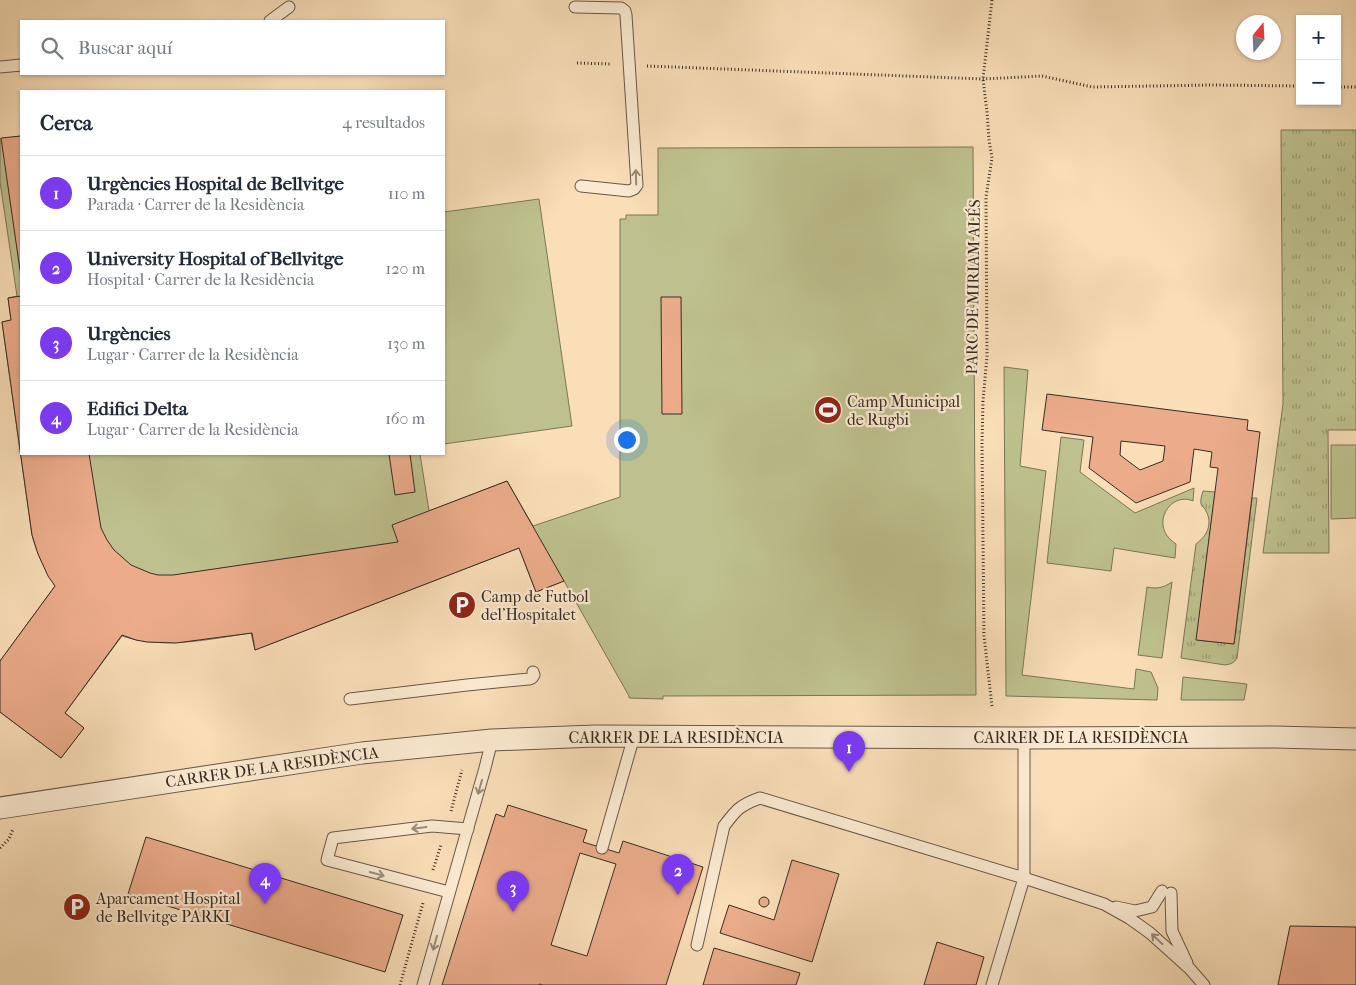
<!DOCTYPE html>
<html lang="es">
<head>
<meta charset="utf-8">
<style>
	:root { --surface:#fff; --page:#f2f2f3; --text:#1f2937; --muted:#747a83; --line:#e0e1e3; --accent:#7c3aed }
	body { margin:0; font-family:"IM FELL French Canon",serif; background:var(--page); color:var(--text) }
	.controls { position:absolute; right:15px; top:15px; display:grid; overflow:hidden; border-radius:0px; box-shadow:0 1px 4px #0004 }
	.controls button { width:45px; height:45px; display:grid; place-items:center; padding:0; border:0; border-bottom:1px solid var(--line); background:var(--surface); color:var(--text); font:25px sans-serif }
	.compass { position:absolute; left:1236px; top:15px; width:45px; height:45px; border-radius:50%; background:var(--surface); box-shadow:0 1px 4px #0004; rotate:18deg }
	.you { position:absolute; left:626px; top:439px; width:18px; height:18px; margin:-12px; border:4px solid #fff; border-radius:50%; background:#1a73e8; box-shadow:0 0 0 8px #1a73e833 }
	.badge { display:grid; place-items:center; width:32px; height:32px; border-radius:50%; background:var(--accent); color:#fff; font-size:16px; font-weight:700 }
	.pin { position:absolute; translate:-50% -41px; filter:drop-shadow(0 1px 2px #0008) }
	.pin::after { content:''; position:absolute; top:26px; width:18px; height:15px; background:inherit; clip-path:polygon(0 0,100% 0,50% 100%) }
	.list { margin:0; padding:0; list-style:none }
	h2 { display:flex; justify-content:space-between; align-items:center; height:65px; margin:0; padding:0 20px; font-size:21px }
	h2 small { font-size:16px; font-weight:400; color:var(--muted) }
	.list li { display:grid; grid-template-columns:32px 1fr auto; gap:15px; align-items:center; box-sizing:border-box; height:75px; padding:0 20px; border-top:1px solid var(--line) }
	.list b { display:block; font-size:19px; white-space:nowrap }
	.list p { margin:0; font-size:16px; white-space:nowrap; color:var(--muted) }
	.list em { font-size:16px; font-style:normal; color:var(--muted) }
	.icon { flex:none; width:28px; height:28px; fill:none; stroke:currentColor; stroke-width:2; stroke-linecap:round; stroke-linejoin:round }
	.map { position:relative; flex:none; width:1356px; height:985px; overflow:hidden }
	.search { position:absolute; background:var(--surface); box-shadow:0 1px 4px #0004; left:20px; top:20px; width:425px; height:55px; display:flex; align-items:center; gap:12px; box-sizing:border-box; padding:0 18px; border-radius:0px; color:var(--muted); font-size:19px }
	.panel { position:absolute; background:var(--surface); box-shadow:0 1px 4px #0004; left:20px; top:90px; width:425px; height:365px; border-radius:0px }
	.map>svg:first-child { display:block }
	.grass { fill:url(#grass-tufts); stroke:#7b7658 }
	.green { fill:#bec18f; stroke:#7b7658 }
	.building { fill:#ecac8c; stroke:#382c22; fill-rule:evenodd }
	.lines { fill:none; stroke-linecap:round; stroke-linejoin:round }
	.service-casing { stroke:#685848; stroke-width:13 }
	.minor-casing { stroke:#685848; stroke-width:23 }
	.path { stroke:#382c22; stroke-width:3; stroke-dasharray:1 2.5; stroke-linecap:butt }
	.service { stroke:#fbead1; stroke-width:11 }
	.minor { stroke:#fbead1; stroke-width:21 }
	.oneway { stroke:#9a8b7a }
	.labels { text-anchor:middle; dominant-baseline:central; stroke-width:4.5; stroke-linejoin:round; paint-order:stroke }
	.street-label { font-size:16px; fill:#382c22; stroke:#fbead1 }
	.poi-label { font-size:16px; fill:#382c22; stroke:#fbead1; text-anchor:start }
</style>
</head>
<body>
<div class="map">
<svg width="1356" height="985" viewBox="0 0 1356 985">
	<defs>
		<pattern id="grass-tufts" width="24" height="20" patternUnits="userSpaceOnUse" patternTransform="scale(1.25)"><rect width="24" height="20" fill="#bec18f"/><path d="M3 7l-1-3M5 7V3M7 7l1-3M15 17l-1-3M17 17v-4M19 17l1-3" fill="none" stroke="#9b9d74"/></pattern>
	</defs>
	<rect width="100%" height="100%" fill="#f9deb8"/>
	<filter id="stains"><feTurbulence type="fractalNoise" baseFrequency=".004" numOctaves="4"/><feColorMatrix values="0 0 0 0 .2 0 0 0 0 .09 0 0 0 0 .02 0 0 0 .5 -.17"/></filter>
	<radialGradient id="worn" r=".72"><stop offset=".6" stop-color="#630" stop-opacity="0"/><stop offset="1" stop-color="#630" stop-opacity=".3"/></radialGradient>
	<!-- grass -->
	<g class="grass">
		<polygon points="1281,130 1356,130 1356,430 1328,430 1329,553 1263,553 1283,404"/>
		<path d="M1203,491L1215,492L1197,640L1234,644L1252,498H1257L1237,658C1234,663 1231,664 1225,665L1181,658L1196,544C1207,536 1213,524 1206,511C1205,508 1202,507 1201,504C1200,501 1202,494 1203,491Z"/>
	</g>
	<!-- green -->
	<g class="green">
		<path d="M21,136V454H420L429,511L507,481L533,526L620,497V219H626V215H658V148L973,147L976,695L663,696V699L629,698V696L564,581L536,592L519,548L255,650L251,633C209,639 164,650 122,636L65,713L84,728L61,758L0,712V661L55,586C45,570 37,554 32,535L2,322L11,320L8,298L17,296L0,182V139Z"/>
		<polygon points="539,199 572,426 444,444 444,212"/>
		<polygon points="1004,367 1028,370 1020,466 1046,471 1022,675 1134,689 1136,669 1151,672 1158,688 1157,700 1006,696"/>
		<path d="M1061,437L1084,440L1080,472L1135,513L1194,488L1193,501C1170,491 1148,526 1176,544L1175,558L1114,548L1111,571L1047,563Z"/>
		<polygon points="1331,445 1356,445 1356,518 1331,519"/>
		<path d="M1172,582L1162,658L1138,655L1147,587C1157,589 1163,588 1172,582Z"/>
		<polygon points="1183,677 1247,684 1244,700 1181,700"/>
	</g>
	<!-- building -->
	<g class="building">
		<polygon points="21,136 21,277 1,138"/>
		<polygon points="21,296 21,454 89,454 101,528 107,540 114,550 131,565 150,573 158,575 173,575 398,542 392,525 507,481 564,581 536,592 519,548 255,650 252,633 176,643 147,642 136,640 122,635 65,713 84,728 61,758 0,712 0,661 55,586 48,576 38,554 32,535 2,322 11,320 8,298"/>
		<polygon points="661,297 681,297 682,414 662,414"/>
		<path d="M1047,394L1248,420L1247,430L1260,432L1234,644L1196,640L1218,468L1210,467L1212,452L1194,449L1190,482L1136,503L1089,468L1093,437L1042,430ZM1121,441L1165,446L1163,461L1140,470L1120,455Z"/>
		<polygon points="389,454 410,454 415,492 395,495"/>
		<path d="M508,805L587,830L583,842L619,853L623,841L703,867L666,985H543L539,984V985H442L496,814L504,817ZM580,853L616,864L587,956L551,945Z"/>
		<polygon points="146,837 403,915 385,972 128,894"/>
		<polygon points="792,860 839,874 812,962 720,933 729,905 774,920"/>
		<circle cx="764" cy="902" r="5"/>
		<polygon points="1290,926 1356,927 1356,985 1278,985"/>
		<polygon points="937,942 984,957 976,985 924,985"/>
		<polygon points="714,948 800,973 796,985 703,985"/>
	</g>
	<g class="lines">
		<!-- service casing -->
		<g class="service-casing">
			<g id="service">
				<polyline points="575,7 621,8 625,11 626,15 637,185 634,189 629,191 581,186"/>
				<polyline points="270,21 289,7"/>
				<polyline points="0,67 21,65"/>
				<polyline points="350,699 467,685 529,679 532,678 534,675 533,672"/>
				<polyline points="602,848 634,736"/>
				<polyline points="449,892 327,860 333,838 432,826 468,829"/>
				<polyline points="1171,893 1172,931 1187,963"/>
				<polyline points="1116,907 1135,911 1152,907 1162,891"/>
				<path d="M697,945L724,826C736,810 740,805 760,798L1024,878L1104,904L1129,918L1150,933L1190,969L1204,985"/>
				<polyline points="423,985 485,768 492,740"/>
				<polyline points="992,985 1024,878 1024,738"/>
			</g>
		</g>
		<!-- minor casing -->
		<g class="minor-casing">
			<polyline id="minor" points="0,808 362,753 492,740 595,736 1024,738 1275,737 1356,739"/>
		</g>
		<!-- path -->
		<g class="path">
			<polyline points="577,63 611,64"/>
			<polyline points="647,66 983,79 1042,76 1092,87 1213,85 1300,86"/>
			<polyline points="1337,87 1356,87"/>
			<polyline points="992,706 984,636 982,444 983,401 987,356 986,197 992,158 989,140 987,112 983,79 992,0"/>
			<polyline points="451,811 462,770"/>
			<polyline points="0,848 9,839 13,829"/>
			<polyline points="433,870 441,845"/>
			<polyline points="400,985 423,903"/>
		</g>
		<!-- service -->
		<use href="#service" class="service"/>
		<!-- minor -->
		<use href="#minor" class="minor"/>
	</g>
	<!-- one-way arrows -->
	<defs><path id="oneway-shaft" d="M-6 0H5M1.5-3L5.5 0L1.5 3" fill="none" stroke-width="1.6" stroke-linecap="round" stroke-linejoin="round" transform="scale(1.25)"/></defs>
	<g class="oneway">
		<use href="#oneway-shaft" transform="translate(636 177) rotate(-91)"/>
		<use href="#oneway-shaft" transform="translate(480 787) rotate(106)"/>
		<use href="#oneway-shaft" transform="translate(419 828) rotate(173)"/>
		<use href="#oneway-shaft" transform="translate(377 874) rotate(15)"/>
		<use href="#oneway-shaft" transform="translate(1157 939) rotate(-137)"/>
		<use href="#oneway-shaft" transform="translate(435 943) rotate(106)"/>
	</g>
	<!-- icons -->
	<defs>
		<g id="stadium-disc" transform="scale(1.4375)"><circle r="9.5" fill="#8f2418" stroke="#fbead1"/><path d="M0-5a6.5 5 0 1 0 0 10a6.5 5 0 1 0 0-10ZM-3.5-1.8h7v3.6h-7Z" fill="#fff"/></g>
		<g id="parking-disc" transform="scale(1.4375)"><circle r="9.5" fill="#8f2418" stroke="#fbead1"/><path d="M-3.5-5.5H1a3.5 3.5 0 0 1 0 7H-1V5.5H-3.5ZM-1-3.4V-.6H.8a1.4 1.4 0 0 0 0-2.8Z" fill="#fff"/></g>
	</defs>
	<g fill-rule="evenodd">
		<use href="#stadium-disc" x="828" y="410"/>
		<use href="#parking-disc" x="462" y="605"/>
		<use href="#parking-disc" x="77" y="907"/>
	</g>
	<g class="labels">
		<!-- street labels -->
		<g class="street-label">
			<text transform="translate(973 287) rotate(-89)">PARC DE MIRIAM ALÉS</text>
			<text x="676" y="737">CARRER DE LA RESIDÈNCIA</text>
			<text x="1081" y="737">CARRER DE LA RESIDÈNCIA</text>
			<text transform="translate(272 767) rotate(-8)">CARRER DE LA RESIDÈNCIA</text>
		</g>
		<!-- poi labels -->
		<g class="poi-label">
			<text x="847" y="401">Camp Municipal<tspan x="847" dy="18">de Rugbi</tspan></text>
			<text x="481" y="596">Camp de Futbol<tspan x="481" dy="18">del'Hospitalet</tspan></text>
			<text x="96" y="898">Aparcament Hospital<tspan x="96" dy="18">de Bellvitge PARKI</tspan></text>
		</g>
	</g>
	<rect width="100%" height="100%" filter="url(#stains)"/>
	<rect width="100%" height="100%" fill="url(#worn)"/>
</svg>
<div class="controls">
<button>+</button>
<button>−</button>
</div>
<svg class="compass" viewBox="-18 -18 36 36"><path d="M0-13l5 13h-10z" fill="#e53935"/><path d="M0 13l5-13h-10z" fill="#747a83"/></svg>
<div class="you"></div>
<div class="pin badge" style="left:849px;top:772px">1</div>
<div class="pin badge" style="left:678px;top:895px">2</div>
<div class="pin badge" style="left:513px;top:912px">3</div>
<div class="pin badge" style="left:265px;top:904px">4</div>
<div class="search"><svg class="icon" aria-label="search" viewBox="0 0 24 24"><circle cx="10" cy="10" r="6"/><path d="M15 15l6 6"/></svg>Buscar aquí</div>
<section class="panel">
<h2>Cerca<small>4 resultados</small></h2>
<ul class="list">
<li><span class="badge">1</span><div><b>Urgències Hospital de Bellvitge</b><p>Parada · Carrer de la Residència</p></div><em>110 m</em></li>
<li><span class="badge">2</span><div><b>University Hospital of Bellvitge</b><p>Hospital · Carrer de la Residència</p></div><em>120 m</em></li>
<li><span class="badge">3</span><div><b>Urgències</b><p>Lugar · Carrer de la Residència</p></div><em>130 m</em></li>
<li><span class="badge">4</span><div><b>Edifici Delta</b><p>Lugar · Carrer de la Residència</p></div><em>160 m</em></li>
</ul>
</section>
</div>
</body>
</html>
